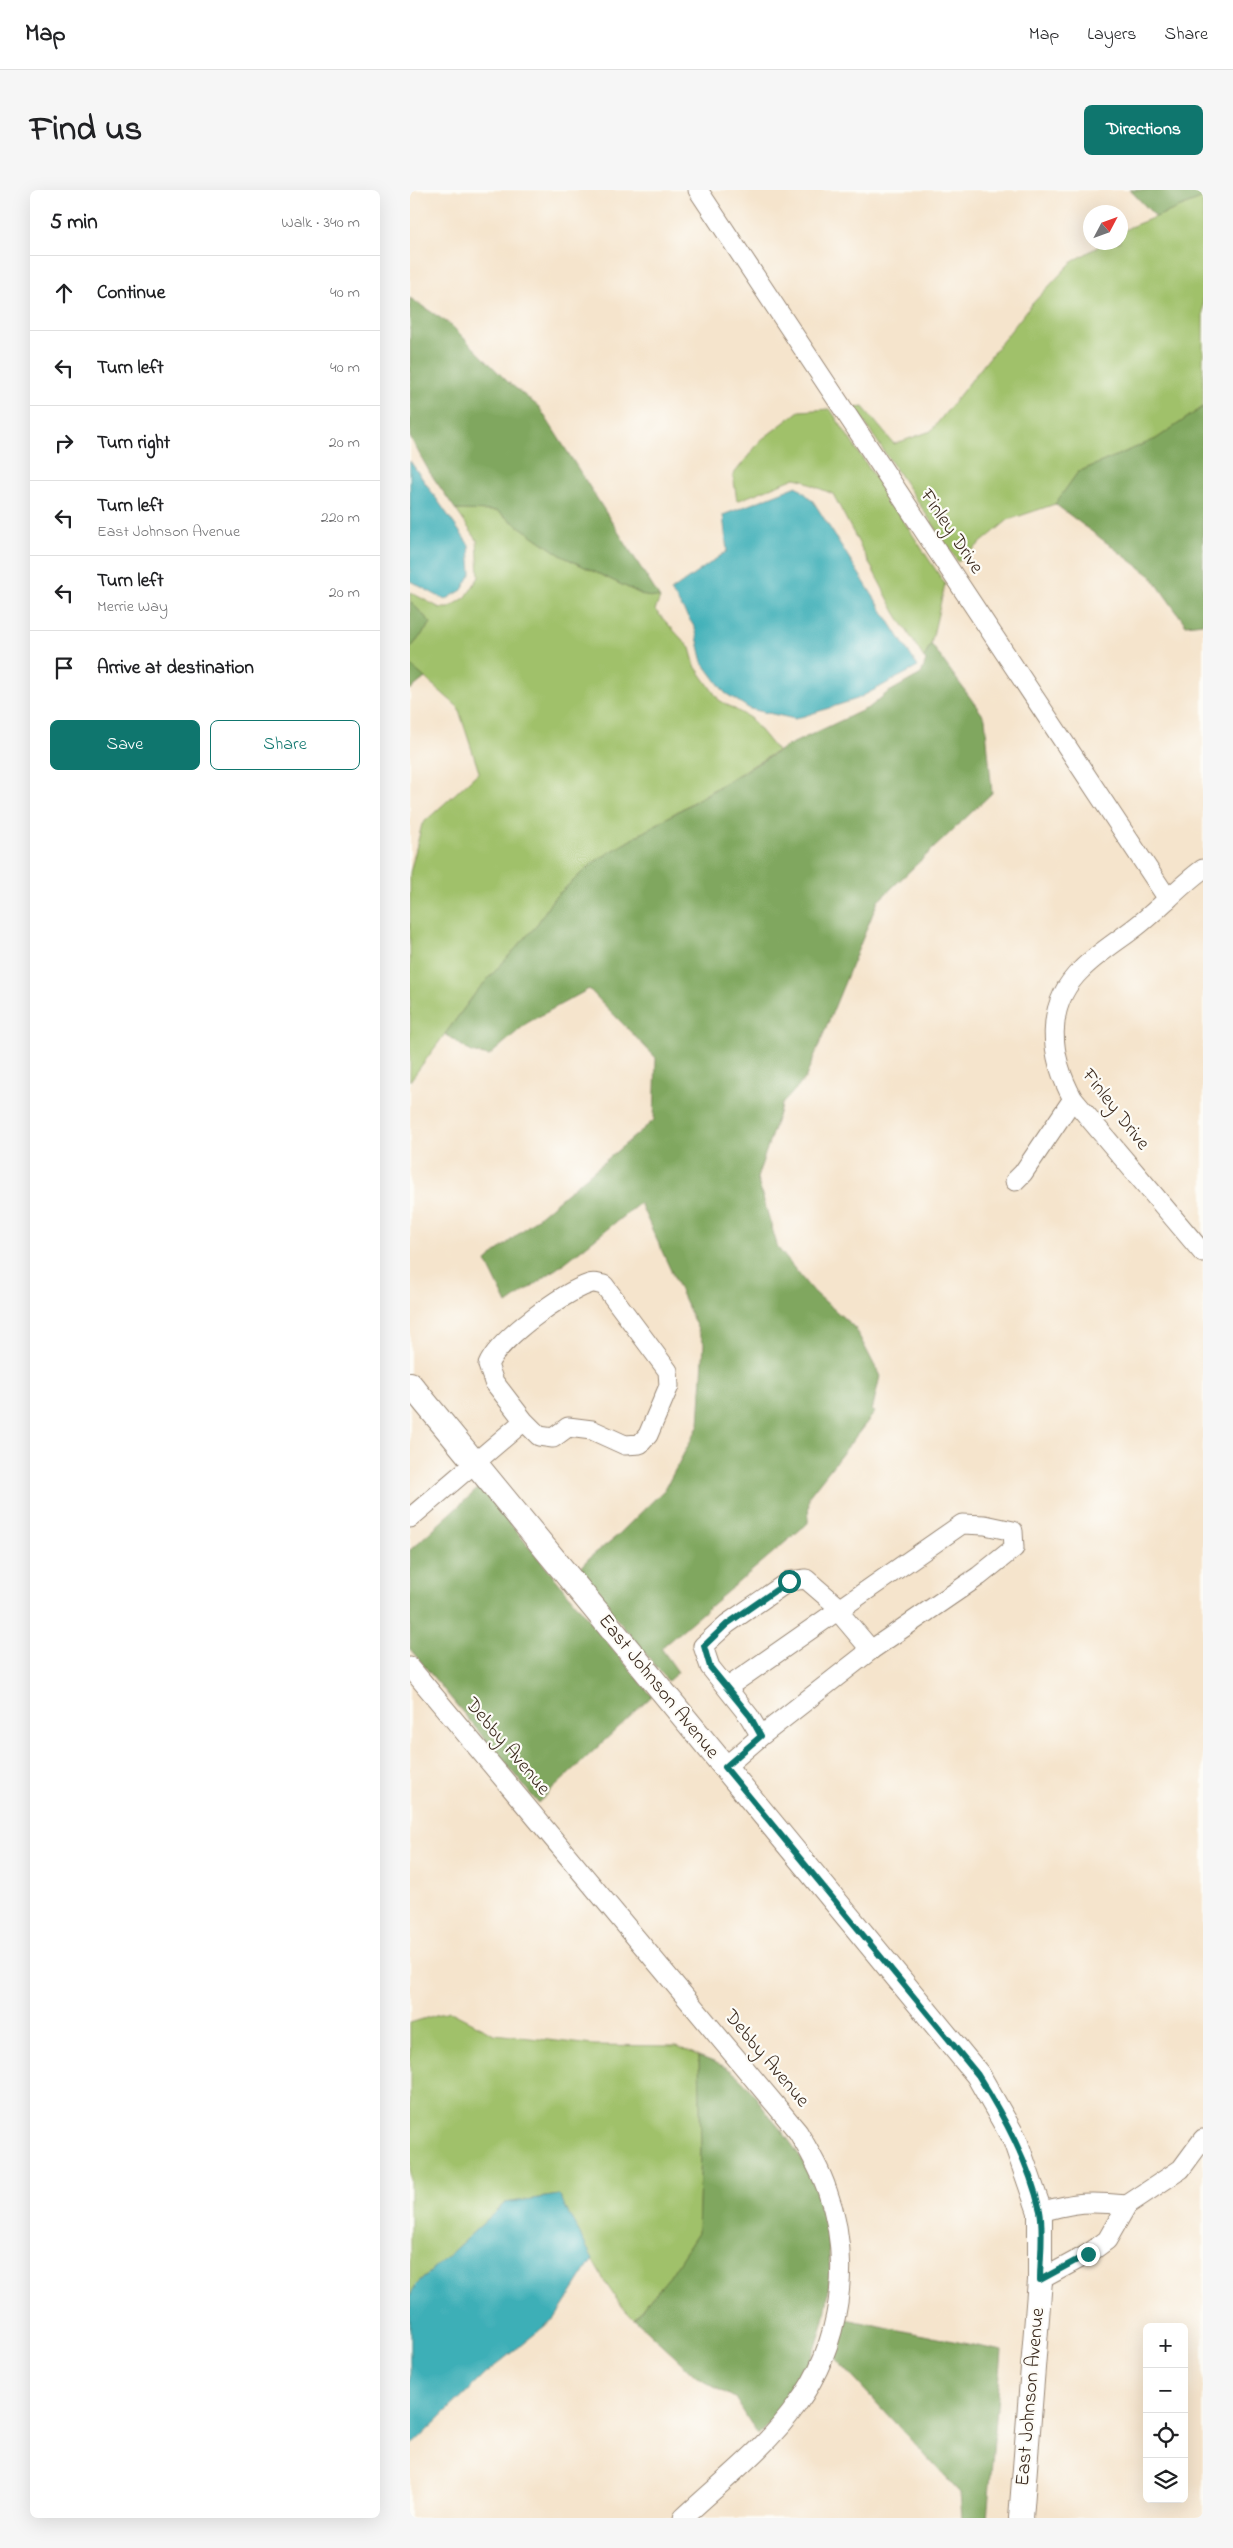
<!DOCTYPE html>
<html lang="en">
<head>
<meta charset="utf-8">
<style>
	:root { --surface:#fff; --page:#f6f6f6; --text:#202124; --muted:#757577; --line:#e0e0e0; --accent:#0f766e }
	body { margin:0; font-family:"Indie Flower",sans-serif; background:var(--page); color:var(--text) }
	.controls { position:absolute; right:15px; bottom:15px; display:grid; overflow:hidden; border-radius:8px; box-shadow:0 5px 20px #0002 }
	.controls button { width:45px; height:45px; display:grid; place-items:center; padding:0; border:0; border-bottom:1px solid var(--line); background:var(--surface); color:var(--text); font:25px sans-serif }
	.compass { position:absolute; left:673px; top:15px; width:45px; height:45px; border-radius:50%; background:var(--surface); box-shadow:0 5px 20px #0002; rotate:49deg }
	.stop { position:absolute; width:15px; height:15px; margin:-11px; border:4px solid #0f766e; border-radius:50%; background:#fff }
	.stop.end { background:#0f766e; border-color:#fff; box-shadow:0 1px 5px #0008 }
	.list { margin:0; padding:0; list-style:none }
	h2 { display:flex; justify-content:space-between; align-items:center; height:65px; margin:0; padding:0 20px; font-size:21px }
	h2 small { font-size:16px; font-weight:400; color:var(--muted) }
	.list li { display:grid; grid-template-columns:32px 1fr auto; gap:15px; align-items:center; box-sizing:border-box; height:75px; padding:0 20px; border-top:1px solid var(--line) }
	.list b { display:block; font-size:19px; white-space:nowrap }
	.list p { margin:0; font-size:16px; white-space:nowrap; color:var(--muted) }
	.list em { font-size:16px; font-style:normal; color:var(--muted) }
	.actions { display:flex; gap:10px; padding:15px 20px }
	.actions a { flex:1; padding:11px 0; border:1px solid var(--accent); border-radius:8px; text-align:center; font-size:18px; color:var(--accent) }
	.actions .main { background:var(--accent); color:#fff }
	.icon { flex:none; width:28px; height:28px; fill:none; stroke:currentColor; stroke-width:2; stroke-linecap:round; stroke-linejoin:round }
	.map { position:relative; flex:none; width:793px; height:2328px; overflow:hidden; border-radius:8px }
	header { display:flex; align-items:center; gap:30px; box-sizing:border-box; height:70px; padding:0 25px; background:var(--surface); border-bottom:1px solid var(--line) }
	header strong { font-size:24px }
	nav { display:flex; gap:28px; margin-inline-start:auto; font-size:18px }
	.intro { display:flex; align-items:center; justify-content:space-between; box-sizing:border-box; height:120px; padding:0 30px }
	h1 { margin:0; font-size:35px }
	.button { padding:12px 22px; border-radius:8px; background:var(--accent); color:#fff; font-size:18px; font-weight:700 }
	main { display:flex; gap:30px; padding:0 30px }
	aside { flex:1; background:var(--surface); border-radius:8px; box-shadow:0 5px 20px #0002 }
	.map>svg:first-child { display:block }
	.green { fill:#a0c16b; stroke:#6e7644 }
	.forest { fill:#80a75f; stroke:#5e683e }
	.water { fill:#3eafb7; stroke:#3c6c6a }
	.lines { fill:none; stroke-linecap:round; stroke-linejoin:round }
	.minor-casing { stroke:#988775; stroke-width:21 }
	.major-casing { stroke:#988775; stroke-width:26 }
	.minor { stroke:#fff; stroke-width:19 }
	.major { stroke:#fff; stroke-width:24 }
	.route { stroke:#0f766e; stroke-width:6 }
	.labels { text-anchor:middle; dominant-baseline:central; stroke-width:4.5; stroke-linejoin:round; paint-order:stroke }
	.street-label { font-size:20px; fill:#3b2a1e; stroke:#fdfcf7 }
</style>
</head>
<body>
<header>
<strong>Map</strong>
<nav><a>Map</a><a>Layers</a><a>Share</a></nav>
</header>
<div class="intro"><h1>Find us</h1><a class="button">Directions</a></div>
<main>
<aside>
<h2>5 min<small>Walk · 340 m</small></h2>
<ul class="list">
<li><svg class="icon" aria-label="ahead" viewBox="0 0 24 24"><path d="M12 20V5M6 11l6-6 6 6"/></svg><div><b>Continue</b></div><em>40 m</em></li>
<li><svg class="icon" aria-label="left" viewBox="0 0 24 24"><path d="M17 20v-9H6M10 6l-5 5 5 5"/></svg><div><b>Turn left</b></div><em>40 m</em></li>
<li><svg class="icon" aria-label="right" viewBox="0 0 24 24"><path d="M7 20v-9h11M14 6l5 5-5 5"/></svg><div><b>Turn right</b></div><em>20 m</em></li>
<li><svg class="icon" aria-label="left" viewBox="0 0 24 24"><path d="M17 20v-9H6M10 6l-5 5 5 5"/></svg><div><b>Turn left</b><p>East Johnson Avenue</p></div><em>220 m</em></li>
<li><svg class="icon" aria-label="left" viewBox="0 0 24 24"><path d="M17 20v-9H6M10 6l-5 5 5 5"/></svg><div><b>Turn left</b><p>Merrie Way</p></div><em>20 m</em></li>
<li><svg class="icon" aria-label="arrive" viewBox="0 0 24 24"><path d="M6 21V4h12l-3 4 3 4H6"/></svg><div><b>Arrive at destination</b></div></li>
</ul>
<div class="actions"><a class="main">Save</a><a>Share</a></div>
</aside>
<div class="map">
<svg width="793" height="2328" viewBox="0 0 793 2328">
	<rect width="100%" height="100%" fill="#fdfcf7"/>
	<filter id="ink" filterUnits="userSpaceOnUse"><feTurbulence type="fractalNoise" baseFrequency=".02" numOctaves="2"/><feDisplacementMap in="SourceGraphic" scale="10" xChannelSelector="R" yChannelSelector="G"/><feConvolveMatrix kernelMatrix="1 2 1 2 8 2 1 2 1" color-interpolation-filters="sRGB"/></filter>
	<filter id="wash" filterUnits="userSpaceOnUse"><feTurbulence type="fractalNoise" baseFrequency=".0096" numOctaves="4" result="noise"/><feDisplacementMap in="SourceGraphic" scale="20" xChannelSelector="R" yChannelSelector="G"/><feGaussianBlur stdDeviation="1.12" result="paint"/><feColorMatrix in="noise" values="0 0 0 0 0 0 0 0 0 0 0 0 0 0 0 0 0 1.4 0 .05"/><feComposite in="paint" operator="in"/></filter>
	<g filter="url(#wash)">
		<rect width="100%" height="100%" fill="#f5e4cc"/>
		<!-- green -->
		<g class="green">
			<polygon points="793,8 793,217 746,249 668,282 645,314 598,330 548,372 445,218 453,217 484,254 521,241 622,114 662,72 694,53 710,52 711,43 720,37"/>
			<polygon points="420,219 535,394 521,454 514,468 485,422 423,304 399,294 394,290 385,288 327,311 323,285 351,250 389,221"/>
			<polygon points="46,320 87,321 152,366 235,406 250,408 245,420 280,458 285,476 309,510 340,528 367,561 184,672 143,709 126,736 67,801 0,891 0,683 12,634 69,582 48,517 0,475 0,459 21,433 0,411 0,402 30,418 39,418 56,407 69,387 67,350"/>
			<path d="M39,1821L84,1844L183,1855L267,1856L289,1866L291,1959L288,2043L260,2086L224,2129C196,2104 167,2040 149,2005L95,2013L5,2096L0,2107V1833Z"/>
		</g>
		<!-- forest -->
		<g class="forest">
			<polygon points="720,0 793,0 793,8 746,27"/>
			<polygon points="0,108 41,135 98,192 129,217 250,408 235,406 152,366 87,321 46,320 20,283 0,247"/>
			<polygon points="793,217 793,433 776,435 741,386 645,314 668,282 746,249"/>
			<polygon points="0,411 21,433 0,459"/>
			<polygon points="521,454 575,528 582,603 468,711 395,889 372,914 347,988 368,1058 400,1098 445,1138 470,1186 462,1221 465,1222 399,1306 398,1333 251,1458 268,1482 258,1491 167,1381 179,1368 207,1346 255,1299 289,1235 294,1153 230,1013 153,1074 97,1114 76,1071 244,930 246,868 179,799 117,833 79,866 61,862 35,844 67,801 126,736 143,709 184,672 377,556 460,517 477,503 511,484 516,471 514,468"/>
			<polygon points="0,475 15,488 0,500"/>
			<polygon points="70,1297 242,1506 128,1613 0,1459 0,1360"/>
			<path d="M289,1866C300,1871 315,1875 324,1883C338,1893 349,1913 360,1927C373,1942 386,1958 395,1976C441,2066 421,2176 348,2245L325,2208L289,2189L224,2129L260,2086L288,2043L291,1959Z"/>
			<polygon points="436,2129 592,2161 577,2328 552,2328 550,2303 424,2167"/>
		</g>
		<!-- water -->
		<g class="water">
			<polygon points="0,271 59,355 61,384 52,400 35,410 0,391"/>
			<polygon points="387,296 403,311 508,477 447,509 385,529 340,519 315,503 293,473 285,438 261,401 317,361 313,325"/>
			<polygon points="149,2005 183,2069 146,2127 75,2184 0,2257 0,2107 5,2096 95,2013"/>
		</g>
	</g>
	<g filter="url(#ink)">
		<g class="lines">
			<!-- minor casing -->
			<g class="minor-casing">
				<g id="minor">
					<polyline points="288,0 758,709"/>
					<path d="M793,679C771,695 753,715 732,732C713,748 690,761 672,779C633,816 640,867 663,909L793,1063"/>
					<polyline points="605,991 613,983 663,909"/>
					<path d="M0,1328L114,1231L129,1246L143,1248L158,1237L182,1240L215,1255L230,1254L238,1245L259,1196L258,1181L194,1095C189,1094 183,1092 179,1094C152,1103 88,1150 78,1175L84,1192L114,1231"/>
					<path d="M0,1477L388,1942C399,1961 410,1979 417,2000C443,2071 431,2155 386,2216C355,2259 311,2292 273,2328"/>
					<polyline points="318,1497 552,1334 575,1335 603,1341 604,1358 569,1386 461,1460"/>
					<polyline points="315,1577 351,1546 339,1526 300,1477 293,1456 317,1434 379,1391 396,1389 425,1414 428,1421 461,1460 351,1546"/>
					<path d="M630,2022C667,2012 678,2011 717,2015"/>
					<polyline points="630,2090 678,2064 697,2050 717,2015 771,1979 793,1949"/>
				</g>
			</g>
			<!-- major casing -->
			<g class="major-casing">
				<polyline id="major" points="0,1194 568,1885 605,1950 630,2022 630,2090 611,2328"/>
			</g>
			<!-- minor -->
			<use href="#minor" class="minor"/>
			<!-- major -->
			<use href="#major" class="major"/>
		</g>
	</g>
	<g class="lines" filter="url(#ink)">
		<!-- route -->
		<path class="route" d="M379,1391L317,1434L294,1456L300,1477L340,1526L351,1546L315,1577L568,1885C594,1927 619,1972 630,2021C634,2042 630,2069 630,2090L678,2064"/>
	</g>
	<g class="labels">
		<!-- street labels -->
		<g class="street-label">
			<text transform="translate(541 342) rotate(56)">Finley Drive</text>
			<text transform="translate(705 920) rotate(52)">Finley Drive</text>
			<text transform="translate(248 1497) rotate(51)">East Johnson Avenue</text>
			<text transform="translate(97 1557) rotate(50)">Debby Avenue</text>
			<text transform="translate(356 1869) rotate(50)">Debby Avenue</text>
			<text transform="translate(621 2207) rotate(-85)">East Johnson Avenue</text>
		</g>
	</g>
</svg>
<div class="controls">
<button>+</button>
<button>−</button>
<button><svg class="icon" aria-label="locate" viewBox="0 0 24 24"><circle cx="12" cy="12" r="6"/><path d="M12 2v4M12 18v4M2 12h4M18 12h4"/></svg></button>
<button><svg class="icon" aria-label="layers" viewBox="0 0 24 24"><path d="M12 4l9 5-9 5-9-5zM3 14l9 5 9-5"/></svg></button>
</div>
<svg class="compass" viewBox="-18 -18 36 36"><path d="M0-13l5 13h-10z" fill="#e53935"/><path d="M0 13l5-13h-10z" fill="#757577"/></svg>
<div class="stop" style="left:379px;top:1391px"></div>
<div class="stop end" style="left:678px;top:2064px"></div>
</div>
</main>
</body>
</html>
